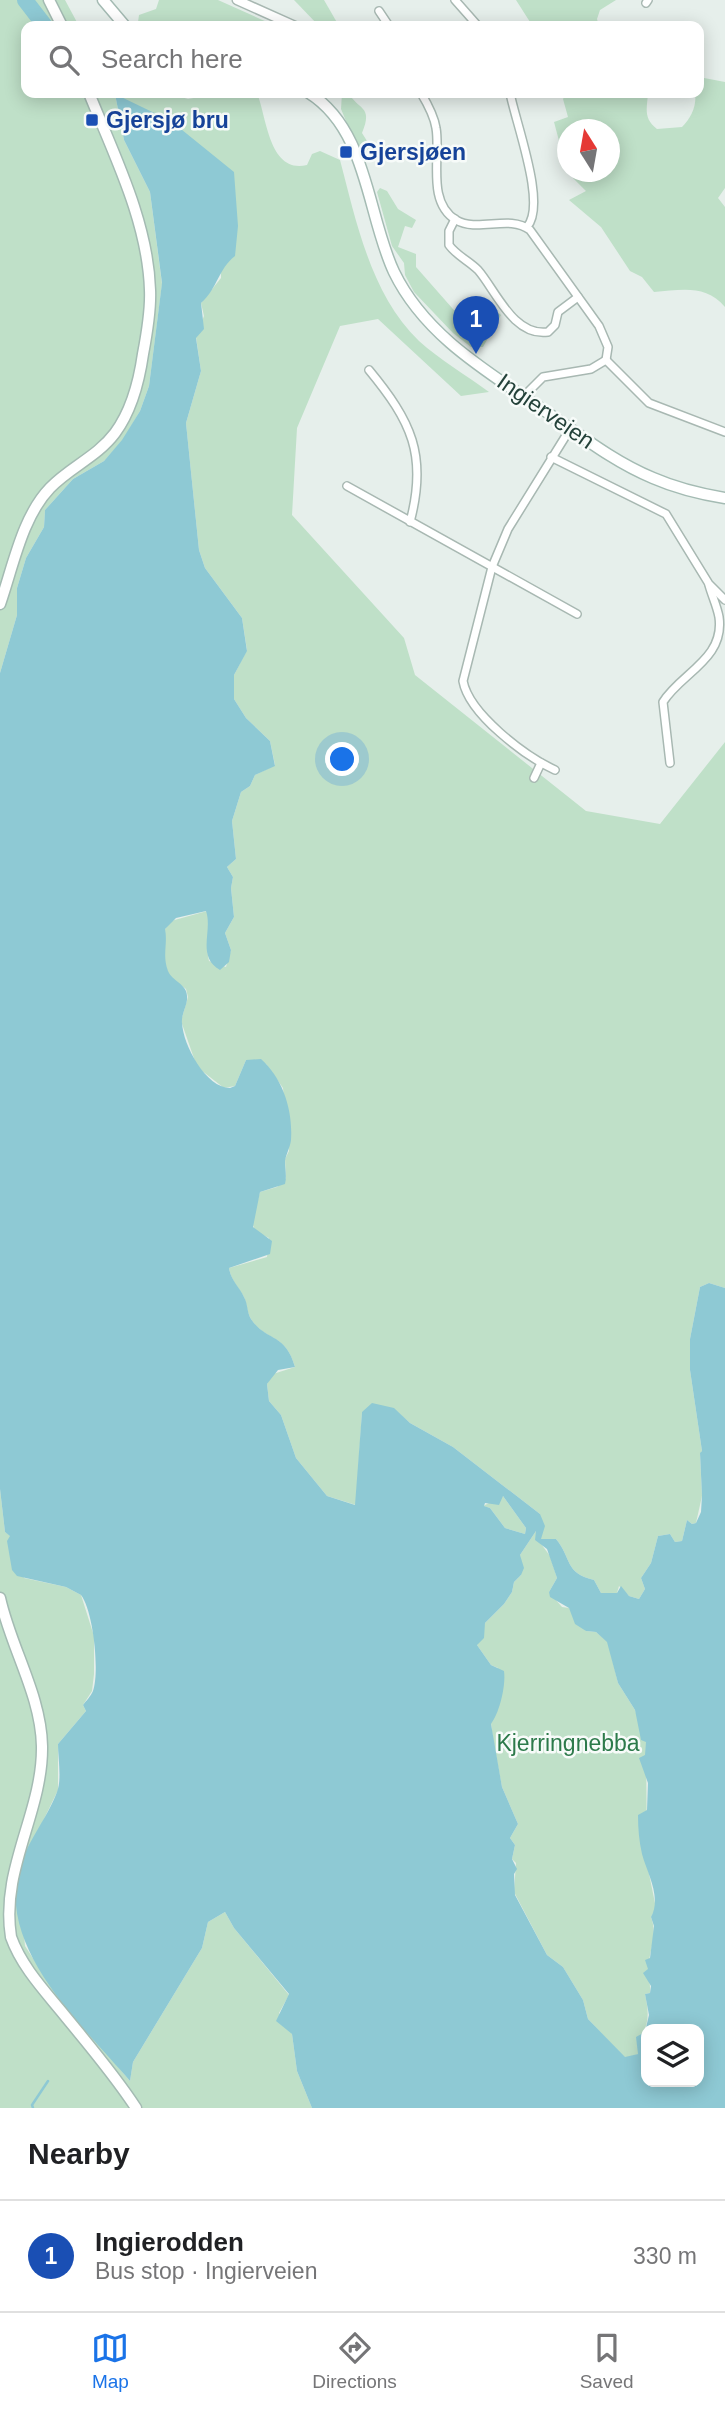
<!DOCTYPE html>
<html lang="en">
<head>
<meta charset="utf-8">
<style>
	:root { --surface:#fff; --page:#f6f6f6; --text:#202124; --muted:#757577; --line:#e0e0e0; --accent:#1a73e8 }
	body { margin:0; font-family:Arial,sans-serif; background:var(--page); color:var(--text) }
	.controls { position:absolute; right:21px; bottom:21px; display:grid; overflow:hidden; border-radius:14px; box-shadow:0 4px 18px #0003 }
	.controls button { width:63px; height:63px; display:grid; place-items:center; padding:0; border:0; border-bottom:2px solid var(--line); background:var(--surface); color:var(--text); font:35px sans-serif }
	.compass { position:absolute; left:557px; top:119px; width:63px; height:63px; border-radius:50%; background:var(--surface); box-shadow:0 4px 18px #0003; rotate:349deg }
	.you { position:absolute; left:343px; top:760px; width:24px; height:24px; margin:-18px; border:5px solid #fff; border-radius:50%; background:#1a73e8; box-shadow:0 0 0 10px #1a73e833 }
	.badge { display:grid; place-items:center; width:46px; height:46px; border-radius:50%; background:var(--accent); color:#fff; font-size:23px; font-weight:700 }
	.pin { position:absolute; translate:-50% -58px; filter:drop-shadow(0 2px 4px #0008) }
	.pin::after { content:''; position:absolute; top:37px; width:24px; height:21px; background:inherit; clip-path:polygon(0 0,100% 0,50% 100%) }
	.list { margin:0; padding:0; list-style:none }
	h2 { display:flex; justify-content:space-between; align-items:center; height:91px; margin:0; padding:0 28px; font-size:30px }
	h2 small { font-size:23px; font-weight:400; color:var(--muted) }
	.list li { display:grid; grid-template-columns:46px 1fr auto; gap:21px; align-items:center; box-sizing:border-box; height:112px; padding:0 28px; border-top:2px solid var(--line) }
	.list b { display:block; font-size:26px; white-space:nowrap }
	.list p { margin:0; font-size:23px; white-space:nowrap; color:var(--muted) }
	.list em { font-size:23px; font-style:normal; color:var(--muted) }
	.icon { flex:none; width:38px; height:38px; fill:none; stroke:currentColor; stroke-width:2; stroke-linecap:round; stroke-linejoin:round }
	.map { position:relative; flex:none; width:725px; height:2108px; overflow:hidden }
	.search { position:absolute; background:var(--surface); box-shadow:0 4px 18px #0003; left:21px; right:21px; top:21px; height:77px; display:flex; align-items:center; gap:18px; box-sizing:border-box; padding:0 24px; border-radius:14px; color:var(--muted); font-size:26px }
	.sheet { height:203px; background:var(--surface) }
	nav { display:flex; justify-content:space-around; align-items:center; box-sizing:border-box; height:98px; border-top:2px solid var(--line); background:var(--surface); font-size:19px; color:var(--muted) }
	nav a { display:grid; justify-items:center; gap:4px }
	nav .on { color:var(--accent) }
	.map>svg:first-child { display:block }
	.green { fill:#bfe0c8 }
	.water { fill:#8ec9d4; fill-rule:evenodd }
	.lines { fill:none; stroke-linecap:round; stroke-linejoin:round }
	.stream { stroke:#8ec9d4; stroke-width:2.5 }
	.river { stroke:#8ec9d4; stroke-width:16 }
	.minor-casing { stroke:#a8b8b2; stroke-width:10 }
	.tertiary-casing { stroke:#a8b8b2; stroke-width:11 }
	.secondary-casing { stroke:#a4bbb3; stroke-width:13 }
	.minor { stroke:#fff; stroke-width:7 }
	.tertiary { stroke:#fff; stroke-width:8 }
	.secondary { stroke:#fff; stroke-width:10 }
	.transit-dot { fill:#1a4fb4; stroke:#f7fbf9; stroke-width:2.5 }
	.labels { text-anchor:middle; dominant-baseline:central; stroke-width:5; stroke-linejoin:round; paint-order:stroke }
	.transit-label { font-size:23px; font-weight:bold; fill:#164399; stroke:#f7fbf9; text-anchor:start }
	.street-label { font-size:23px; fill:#24423a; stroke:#f7fbf9 }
	.park-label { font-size:23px; fill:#2d7a4b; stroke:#f7fbf9 }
</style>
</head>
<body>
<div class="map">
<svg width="725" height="2108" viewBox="0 0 725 2108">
	<rect width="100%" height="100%" fill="#e6efeb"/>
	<!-- green -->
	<g class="green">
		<path d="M0,0H65L79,26H26V93H168L188,99L222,93H257C267,118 269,174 307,165L312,154L320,151L340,160C356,221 371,295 419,341C440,360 466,375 489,392L461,396L378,319L340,326L297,428L292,515L404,638L415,675L586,811L660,824L725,742V1288L709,1283L700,1287L690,1339V1370L702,1451L700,1454L702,1496L696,1523L692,1524L687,1520L682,1541L675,1542L670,1534L658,1536L651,1563L641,1578L645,1589L639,1599L629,1596L619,1586L617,1593H601L594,1580C564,1573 572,1558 556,1539H541L540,1514L453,1447L410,1423L393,1408L362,1412L356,1505L327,1496L296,1458L281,1415L269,1401L267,1384L273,1374L295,1367C285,1332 265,1342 251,1319C247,1313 247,1304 244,1297C238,1286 231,1281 229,1268L267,1257L269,1238L255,1231L252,1222L260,1192L277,1187L286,1178L285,1159L289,1151L283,1088L266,1064L246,1060L235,1086L224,1088L197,1067L181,1021L188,997L186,989L169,976L164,961L165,929L171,921L207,911C212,930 204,938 209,961L226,967L231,950L225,933L234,917L231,888L233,877L227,867L236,859L232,821L241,792L250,786L255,775L275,765L270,741L246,718L234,699V675L247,650L242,618L205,568L199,550L186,423L201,371L196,337L204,316L201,303L221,278V267L115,94L124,140L150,192L162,284L149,386L140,411L123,440L104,461L73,479L45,510L44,527L26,558L17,588V615L0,673Z"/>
		<polygon points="159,0 218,0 276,26 143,26 138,22 139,15 156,9"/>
		<polygon points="294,0 324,0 339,26 319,26"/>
		<polygon points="516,0 616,0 600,10 597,19 599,26 526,26 530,22"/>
		<path d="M699,77L725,82V188L718,198L725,207V307C706,284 681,290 654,292L642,277L630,271L601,227L569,200L586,191L573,178L580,175V172H610V130H568L567,157L562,152L554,122L568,117L563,99L567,93H648C647,109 643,118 657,129L682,127C691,118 697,106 695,93H699Z"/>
		<path d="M342,93H349C357,110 374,105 362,133L367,141L375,144L376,151L367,153L358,150L341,109Z"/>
		<polygon points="380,188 387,191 398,209 416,220 412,228 405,226 398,247 416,254 416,267 467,325 479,305 491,307 501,315 483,347 471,347 453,333 414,292 405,275 404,263 392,246 377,192"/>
		<polygon points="0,1489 5,1532 11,1536 24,1578 66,1587 81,1595 94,1636 94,1674 92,1691 83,1705 86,1711 58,1744 58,1790 18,1873 25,1946 53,1989 130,2081 133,2062 202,1948 208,1922 225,1912 234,1928 289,1995 279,2013 292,2034 297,2071 312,2108 0,2108"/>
		<polygon points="503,1496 526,1528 525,1534 505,1528 490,1508 483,1506"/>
		<path d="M536,1531V1537L550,1556L557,1578L549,1592L562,1607L569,1608L586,1631L596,1632L608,1642L618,1683L635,1710L646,1741L647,1864L656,1908L651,1917C658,1935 649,1951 648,1970C648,1978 651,1985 650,1993L645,1994C649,2012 650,2027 637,2041L639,2054L625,2058L588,2019L583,2000L563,1967L547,1955L514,1892L516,1863L512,1859L515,1845L510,1838L518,1824L502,1787L493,1740L491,1723L497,1708L498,1668L491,1665L477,1645L485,1623L504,1604L512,1592L514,1582L521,1575L520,1555Z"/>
	</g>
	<!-- water -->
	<path class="water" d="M115,94L171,121L234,172L238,226L235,256C218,269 218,288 201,303L204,329L196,338L201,371L186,423L199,550L205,568L242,618L247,651L234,675V699L246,718L270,741L275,766L255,775L250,786L241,792L232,821L236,859L227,867L233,877L231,888L234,917L225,933L231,950L229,962L220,970C196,956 213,931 206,911L176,918L165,929C168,943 162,956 168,971C172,981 187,984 187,996C188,1005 181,1014 182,1023C183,1045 206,1088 230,1088L235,1086L246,1060L261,1059C283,1079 293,1110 291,1140C290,1148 286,1154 285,1161C285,1169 287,1176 285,1184L260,1192L253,1227L272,1241L270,1254L229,1268C231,1281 239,1286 244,1297C248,1304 247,1313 251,1319C266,1342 285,1332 295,1367L278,1370L267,1384L269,1401L281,1415L296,1458L327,1496L355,1505L362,1412L372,1403L394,1408L410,1423L453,1447L540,1514L545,1526L541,1539H556C572,1558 564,1573 594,1580L601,1593H617L621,1586L629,1596L639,1599L645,1589L641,1578L651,1563L658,1536L670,1534L675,1542L682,1541L687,1520L692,1524L696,1523L701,1512L702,1496L700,1453L702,1451L690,1370V1339L700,1287L709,1283L725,1288V2108H312L297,2071L292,2034L276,2021L289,1994L234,1928L225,1912L208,1922L202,1948L133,2062L130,2081C84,2027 0,1952 18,1873C25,1844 47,1819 57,1792C62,1779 58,1758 58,1744L86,1711L83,1705C86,1701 91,1696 93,1691C100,1671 93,1610 81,1595L66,1587L17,1576L12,1570L7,1541L10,1536L5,1532L0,1489V673L17,615V588L26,558L44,527L45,510L73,479L104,461L122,440L140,411L149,386L162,283L150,192L124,140ZM503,1496L526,1528L525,1534L505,1528L490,1508L484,1506L485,1503L499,1505ZM536,1531L535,1540L547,1549L557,1578L549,1592L550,1597L569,1608L575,1624L586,1631L596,1632L607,1642L618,1683L635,1710L641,1740L646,1742L645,1755L639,1758L648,1783L647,1810L638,1815C638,1828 639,1841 642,1854C647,1873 662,1897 651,1917L654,1926L650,1958L645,1960L648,1969L643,1973L651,1986L650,1993L645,1994L649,2015L645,2032L636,2037L638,2054L625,2057L588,2019L583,2000L563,1967L547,1955L515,1895L514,1874L517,1869L512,1859L515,1845L510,1838L518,1824L502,1787L491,1724C500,1712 506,1685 504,1671L491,1665L477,1645L484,1638L485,1623L504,1604L512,1592L514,1582L521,1575L524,1568L520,1555ZM646,2029H699V2082H646Z"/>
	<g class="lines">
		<!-- stream -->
		<polyline class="stream" points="33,2108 32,2105 48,2081"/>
		<!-- river -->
		<polyline class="river" points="25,0 45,26"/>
		<!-- minor casing -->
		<g class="minor-casing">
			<g id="minor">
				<polyline points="455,0 478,26"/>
				<polyline points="646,3 648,0"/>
				<polyline points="379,11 389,26"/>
				<path d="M421,93C427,103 434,115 436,128C441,156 426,202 456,220C478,233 509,214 530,230L599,326L608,347L606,360"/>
				<path d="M510,93C516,124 547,205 527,227"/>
				<path d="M455,219L449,231V245C456,255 469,261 478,270C495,289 513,337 548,332L555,325L558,312L578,297"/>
				<polyline points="606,360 649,403 725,432"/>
				<path d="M369,370C411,421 428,455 410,522"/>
				<polyline points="524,396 543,377 591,369 606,360"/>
				<polyline points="551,457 666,514 709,584 725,600"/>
				<polyline points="347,486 577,614"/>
				<path d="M670,763L663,702C681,673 725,659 719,617C717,606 712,596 709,585"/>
				<path d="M555,770C525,756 469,714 463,681L492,567L508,529L570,429"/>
				<polyline points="534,778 541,763"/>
			</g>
		</g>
		<!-- tertiary casing -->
		<g class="tertiary-casing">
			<polyline id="tertiary" points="237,0 295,26"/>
		</g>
		<!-- secondary casing -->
		<g class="secondary-casing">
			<g id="secondary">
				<polyline points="49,0 62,26"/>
				<polyline points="103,0 125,26"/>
				<path d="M309,93C368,130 367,215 394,272C425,336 488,372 545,411C580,435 614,462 653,478C676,488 700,494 725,498"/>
				<path d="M0,604C13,567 22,517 50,488C70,467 97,457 115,433C132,410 139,382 143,354C147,333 151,311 150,290C148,222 114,155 89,93"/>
				<path d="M0,1598C11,1648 41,1695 42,1746C43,1812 0,1869 11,1937C21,1965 42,1988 61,2011C87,2043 114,2074 136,2108"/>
			</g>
		</g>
		<!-- minor -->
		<use href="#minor" class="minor"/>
		<!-- tertiary -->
		<use href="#tertiary" class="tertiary"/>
		<!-- secondary -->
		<use href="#secondary" class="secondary"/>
	</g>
	<!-- markers -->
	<g class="transit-dot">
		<rect x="85" y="113" width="14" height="14" rx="3.5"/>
		<rect x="339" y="145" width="14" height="14" rx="3.5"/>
	</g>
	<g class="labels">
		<!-- transit labels -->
		<g class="transit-label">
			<text x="106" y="120">Gjersjø bru</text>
			<text x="360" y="152">Gjersjøen</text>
		</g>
		<!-- street labels -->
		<g class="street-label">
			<text transform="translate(546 411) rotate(35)">Ingierveien</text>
		</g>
		<!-- park labels -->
		<g class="park-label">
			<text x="568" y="1743">Kjerringnebba</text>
		</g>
	</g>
</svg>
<div class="controls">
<button><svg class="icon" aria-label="layers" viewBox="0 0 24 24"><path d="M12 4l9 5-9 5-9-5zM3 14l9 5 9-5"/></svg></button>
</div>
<svg class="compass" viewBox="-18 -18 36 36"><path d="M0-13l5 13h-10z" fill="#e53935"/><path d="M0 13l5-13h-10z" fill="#757577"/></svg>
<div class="you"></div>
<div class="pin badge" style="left:476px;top:354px;background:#1a4fb4">1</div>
<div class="search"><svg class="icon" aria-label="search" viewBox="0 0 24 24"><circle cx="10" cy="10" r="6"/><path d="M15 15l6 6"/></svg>Search here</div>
</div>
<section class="sheet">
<h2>Nearby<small></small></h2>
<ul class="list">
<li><span class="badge" style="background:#1a4fb4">1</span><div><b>Ingierodden</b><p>Bus stop · Ingierveien</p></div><em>330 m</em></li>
</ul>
</section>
<nav>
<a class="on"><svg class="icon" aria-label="map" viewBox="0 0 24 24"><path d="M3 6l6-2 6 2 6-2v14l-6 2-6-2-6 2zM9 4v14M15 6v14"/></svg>Map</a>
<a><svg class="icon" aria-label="directions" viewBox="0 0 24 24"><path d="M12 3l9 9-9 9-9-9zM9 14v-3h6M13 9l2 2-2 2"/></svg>Directions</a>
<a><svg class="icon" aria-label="saved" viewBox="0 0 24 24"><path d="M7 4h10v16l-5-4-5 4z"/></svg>Saved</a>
</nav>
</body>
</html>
